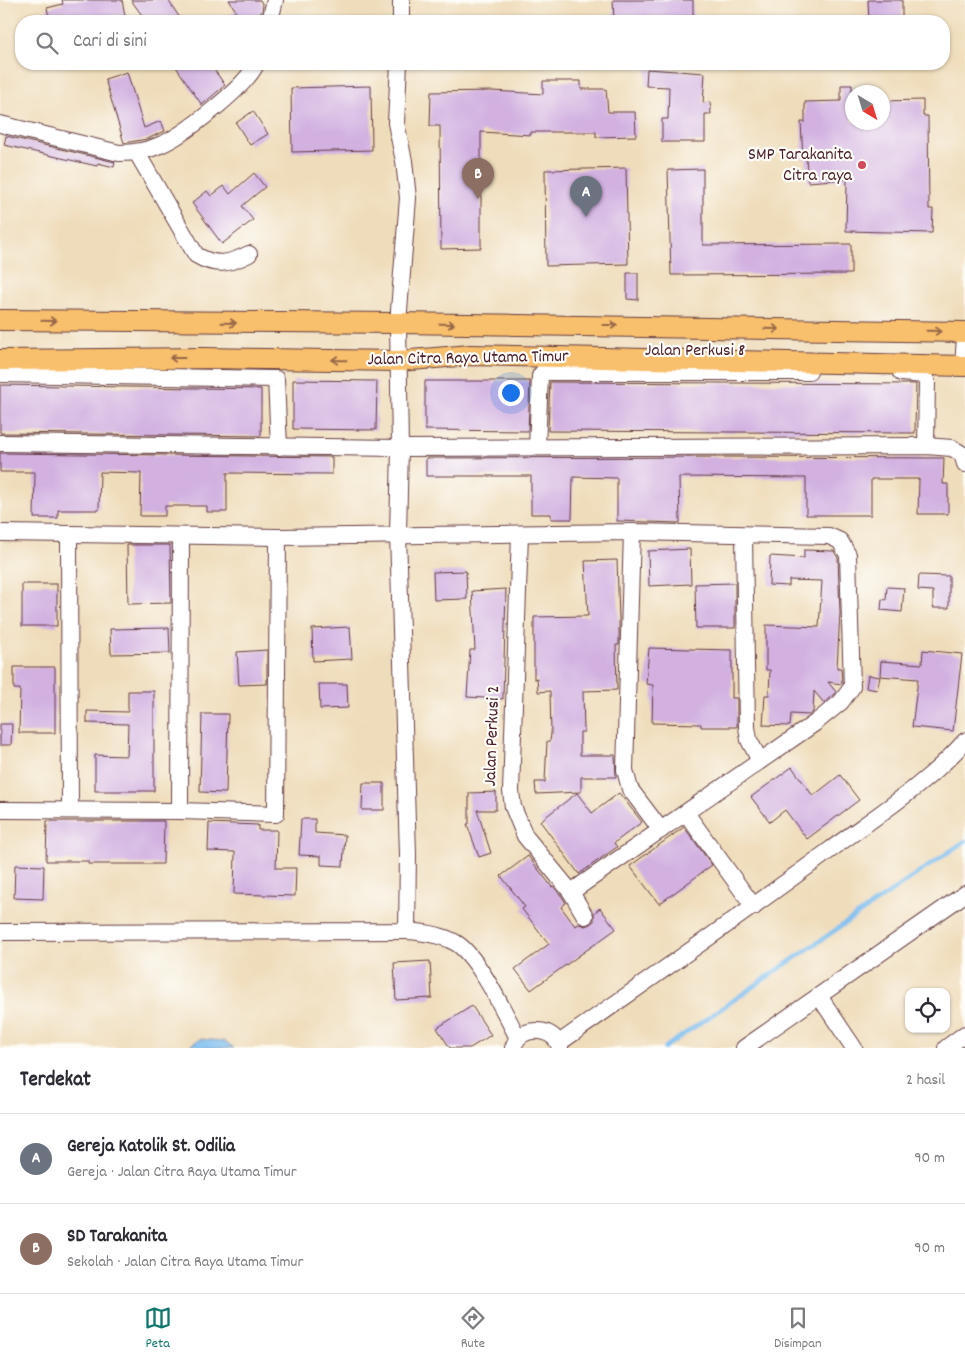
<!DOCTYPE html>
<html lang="id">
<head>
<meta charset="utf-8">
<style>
	:root { --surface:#fff; --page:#f7f7f7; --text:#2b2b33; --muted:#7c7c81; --line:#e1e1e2; --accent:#0f766e }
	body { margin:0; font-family:Dekko,sans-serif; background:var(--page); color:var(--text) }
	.controls { position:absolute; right:15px; bottom:15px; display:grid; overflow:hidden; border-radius:10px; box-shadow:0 1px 4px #0004 }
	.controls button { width:45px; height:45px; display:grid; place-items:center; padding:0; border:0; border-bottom:1px solid var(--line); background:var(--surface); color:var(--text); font:25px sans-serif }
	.compass { position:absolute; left:845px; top:85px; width:45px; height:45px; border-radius:50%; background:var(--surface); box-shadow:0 1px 4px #0004; rotate:142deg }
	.you { position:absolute; left:510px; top:392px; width:18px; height:18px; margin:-12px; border:4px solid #fff; border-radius:50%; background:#1a73e8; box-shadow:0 0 0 8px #1a73e833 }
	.badge { display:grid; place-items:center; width:32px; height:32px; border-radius:50%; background:var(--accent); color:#fff; font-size:16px; font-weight:700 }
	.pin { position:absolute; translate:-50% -41px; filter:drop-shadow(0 1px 2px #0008) }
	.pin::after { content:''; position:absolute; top:26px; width:18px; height:15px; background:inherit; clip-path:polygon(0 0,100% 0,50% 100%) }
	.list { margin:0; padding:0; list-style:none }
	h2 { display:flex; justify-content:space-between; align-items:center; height:65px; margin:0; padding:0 20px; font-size:21px }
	h2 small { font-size:16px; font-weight:400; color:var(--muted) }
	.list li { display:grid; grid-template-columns:32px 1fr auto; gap:15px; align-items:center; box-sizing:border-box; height:90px; padding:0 20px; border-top:1px solid var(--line) }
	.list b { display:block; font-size:19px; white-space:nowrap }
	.list p { margin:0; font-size:16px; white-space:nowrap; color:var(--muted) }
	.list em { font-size:16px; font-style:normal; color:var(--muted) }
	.icon { flex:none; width:28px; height:28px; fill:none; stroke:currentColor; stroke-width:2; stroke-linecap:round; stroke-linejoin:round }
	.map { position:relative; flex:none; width:965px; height:1048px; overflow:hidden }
	.search { position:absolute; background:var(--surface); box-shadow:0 1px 4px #0004; left:15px; right:15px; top:15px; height:55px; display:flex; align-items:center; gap:12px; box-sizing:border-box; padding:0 18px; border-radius:20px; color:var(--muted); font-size:19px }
	.sheet { height:245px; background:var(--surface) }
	nav { display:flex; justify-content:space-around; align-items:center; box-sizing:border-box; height:70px; border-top:1px solid var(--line); background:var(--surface); font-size:14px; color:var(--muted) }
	nav a { display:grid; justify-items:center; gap:2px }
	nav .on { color:var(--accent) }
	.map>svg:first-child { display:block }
	.water { fill:#79bcef; stroke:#626e8d }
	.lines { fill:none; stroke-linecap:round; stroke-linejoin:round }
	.stream { stroke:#79bcef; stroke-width:4.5 }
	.building { fill:#d2b1e1 }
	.minor-casing { stroke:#633b40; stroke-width:18 }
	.major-casing { stroke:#633b40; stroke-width:22 }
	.minor { stroke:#fff; stroke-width:16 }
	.major { stroke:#f8bf6c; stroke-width:20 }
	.oneway { stroke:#986748 }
	.poi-dot { fill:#d1495b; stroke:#fdfcf7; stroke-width:2 }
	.labels { text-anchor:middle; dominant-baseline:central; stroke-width:4.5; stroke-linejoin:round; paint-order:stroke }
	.poi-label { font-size:18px; fill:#4a1f2b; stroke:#fdfcf7; text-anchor:end }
	.street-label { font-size:18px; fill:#4a1f2b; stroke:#fdfcf7 }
</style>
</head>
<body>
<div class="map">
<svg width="965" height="1048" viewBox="0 0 965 1048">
	<rect width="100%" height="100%" fill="#fdfcf7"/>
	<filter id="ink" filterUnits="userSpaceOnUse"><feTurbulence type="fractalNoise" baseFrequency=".02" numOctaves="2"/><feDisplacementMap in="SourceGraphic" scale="10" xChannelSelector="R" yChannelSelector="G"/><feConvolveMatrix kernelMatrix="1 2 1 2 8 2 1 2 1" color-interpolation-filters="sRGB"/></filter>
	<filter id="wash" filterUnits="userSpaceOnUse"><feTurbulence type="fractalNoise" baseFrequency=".0096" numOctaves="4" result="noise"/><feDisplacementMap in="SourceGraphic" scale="20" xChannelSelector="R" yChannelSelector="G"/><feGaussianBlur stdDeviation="1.12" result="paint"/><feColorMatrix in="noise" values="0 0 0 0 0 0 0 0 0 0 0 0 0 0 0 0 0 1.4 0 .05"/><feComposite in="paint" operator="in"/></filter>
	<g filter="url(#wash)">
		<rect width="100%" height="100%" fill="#efdcba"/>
		<!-- water -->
		<polygon class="water" points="200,1039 224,1041 234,1048 186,1048"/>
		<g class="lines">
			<!-- stream -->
			<polyline class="stream" points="664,1048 965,841"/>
		</g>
		<g id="blocks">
			<!-- building -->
			<g class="building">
				<polygon points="62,0 122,0 126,21 50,21 47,8 63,4"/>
				<polygon points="131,0 168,0 182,21 146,21"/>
				<polygon points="229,0 260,0 263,5 262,12 248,21 220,21 236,11"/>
				<polygon points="613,0 693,0 693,21 614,21"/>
				<polygon points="868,0 902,0 902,21 869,21"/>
				<polygon points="174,64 210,64 225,85 202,105"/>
				<polygon points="647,69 705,73 703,103 710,102 711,114 705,114 705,142 662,142 662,119 668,119 669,87 646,86"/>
				<polygon points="127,72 144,128 161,121 165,131 147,139 124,143 105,79"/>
				<polygon points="543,81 581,81 581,89 606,89 608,112 635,112 636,136 596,137 596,132 531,132 531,135 481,132 481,248 441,249 440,126 430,126 431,92 492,91 543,94"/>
				<polygon points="841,85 852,85 852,122 882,122 882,101 923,100 923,116 928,116 929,209 933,209 932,233 846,231 847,179 808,182 806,158 803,159 801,122 805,122 805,102 841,101"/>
				<polygon points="371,86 372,150 292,152 291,88"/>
				<polygon points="253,111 268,134 250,145 236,123"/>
				<polygon points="6,136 115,162 114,167 98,163 97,166 4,145"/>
				<polygon points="626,168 628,264 546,266 545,170"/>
				<polygon points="703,169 703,245 851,244 851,274 671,275 668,170"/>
				<polygon points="254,173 265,187 242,206 253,220 222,244 192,203 207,191 211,196 224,186 230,194"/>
				<polygon points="627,273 638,273 638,300 627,299"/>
				<polygon points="293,380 377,381 376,430 293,429"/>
				<polygon points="425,381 530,381 528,431 425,430"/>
				<polygon points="550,382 916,384 915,433 548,431"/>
				<polygon points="0,385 261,389 261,436 0,433"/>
				<polygon points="0,453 332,457 332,474 227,473 227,512 207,512 207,506 165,506 165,516 140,516 141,473 100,472 99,510 58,510 58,518 34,518 35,472 0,472"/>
				<polygon points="725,457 944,458 943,484 948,484 948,514 918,514 919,479 871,479 871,515 806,515 806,478 679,477 680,523 617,521 617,478 573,477 572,519 551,519 551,514 531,514 531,476 426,476 426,458"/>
				<polygon points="127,545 170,545 171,603 128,604"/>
				<polygon points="690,549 691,584 649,586 648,551"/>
				<polygon points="804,550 834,551 838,558 840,613 837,668 841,668 842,684 828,682 836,692 824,703 814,691 813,712 809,715 791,714 790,726 763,725 765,695 769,695 770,670 766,670 766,625 819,627 822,581 789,580 789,586 769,585 770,556 804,558"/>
				<polygon points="617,560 619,619 619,645 616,645 617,690 583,691 584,732 580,732 580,755 615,755 616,777 581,777 581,792 536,794 535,782 545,782 547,741 550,741 551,734 550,691 538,692 537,678 534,679 534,617 588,616 585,561"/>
				<polygon points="466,571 467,599 434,600 433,572"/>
				<polygon points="919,575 949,576 949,608 933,608 933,591 918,590"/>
				<polygon points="735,583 735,628 696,628 695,584"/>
				<rect x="22" y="584" width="35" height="42"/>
				<polygon points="887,587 904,588 902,612 881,610 882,599 886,600"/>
				<polygon points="506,589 503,699 467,697 470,650 475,650 472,591"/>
				<polygon points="350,627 352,659 313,661 312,629"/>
				<polygon points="169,628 170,653 111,654 110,629"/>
				<polygon points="649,648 732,650 732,698 737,698 737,727 701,727 701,724 652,723 653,685 646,684"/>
				<polygon points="267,650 267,684 239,685 237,652"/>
				<polygon points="923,650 962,654 953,731 912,727 918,679 880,676 881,661 922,664"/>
				<polygon points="14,667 55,667 55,733 19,733 20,689 14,689"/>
				<polygon points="868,675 880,677 877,690 866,688"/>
				<polygon points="319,684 347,684 348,708 320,709"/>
				<polygon points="128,691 154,691 154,791 95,791 95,755 127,756 128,724 87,723 87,711 128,712"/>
				<polygon points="202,714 228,714 226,793 200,792"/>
				<polygon points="0,724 12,724 11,745 0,745"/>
				<polygon points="792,767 813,796 840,775 859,800 807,839 785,810 770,822 751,797"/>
				<polygon points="363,783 384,783 384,810 362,810"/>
				<polygon points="496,792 496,810 477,810 491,853 479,857 467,824 469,824 469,793"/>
				<polygon points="577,793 592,813 619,793 642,822 614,843 617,847 579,874 540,821"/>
				<polygon points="301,819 315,819 315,833 345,835 343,866 321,865 321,856 299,855"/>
				<polygon points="47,821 164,821 163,864 88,864 88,861 46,861"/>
				<polygon points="209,823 258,825 258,830 277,830 276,868 296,868 295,896 234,894 235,852 208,851"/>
				<polygon points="684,827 712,865 659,904 630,866"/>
				<polygon points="528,856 552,887 553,886 563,898 566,903 561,907 575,926 579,924 585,926 590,924 594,921 594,913 600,908 616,929 531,990 515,969 549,944 522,909 525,907 501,876"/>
				<polygon points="15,865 44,866 43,899 14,898"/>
				<polygon points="430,961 432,998 396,1000 394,963"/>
				<polygon points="472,1006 491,1035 470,1048 450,1048 437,1028"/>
			</g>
		</g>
	</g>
	<g filter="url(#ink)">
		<use href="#blocks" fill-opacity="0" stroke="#633b40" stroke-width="1"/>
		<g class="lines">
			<!-- minor casing -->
			<g class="minor-casing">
				<g id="minor">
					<polyline points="401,0 401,21"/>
					<polyline points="270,21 275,0"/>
					<path d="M0,124L119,153C134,153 147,151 160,145C183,136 247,86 256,64"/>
					<path d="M137,153L196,255C216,267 229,264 249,254"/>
					<polyline points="963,366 965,337"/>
					<polyline points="901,373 923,375 927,382 926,446"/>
					<polyline points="0,374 276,379 279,447"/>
					<polyline points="0,443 400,448 926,446 952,448 962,454 965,464"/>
					<polyline points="537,447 540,376 543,372 809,372"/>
					<polyline points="632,532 625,770 630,789 661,830"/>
					<polyline points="0,533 278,537 632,532 829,536 840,541 848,555 852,687 841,702 815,723 571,892"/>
					<polyline points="520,534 511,791 513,807 525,836 571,892 585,916"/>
					<polyline points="69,535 70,809"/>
					<polyline points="744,536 747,727 749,740 760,761"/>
					<polyline points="0,810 180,811 181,536"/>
					<polyline points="180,811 276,814 278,537"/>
					<polyline points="686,813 754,907"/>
					<path d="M407,931C423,932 441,934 456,943C478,956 505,1014 518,1038"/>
					<polyline points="0,932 407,931 408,854 398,534 400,448 398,323 408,198 404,161 396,123 399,64"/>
					<polyline points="819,996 854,1048"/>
					<path d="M559,1043C650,979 741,916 830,850C876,816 927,784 965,741"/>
					<path d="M513,1048C514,1045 516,1040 519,1037C532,1026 556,1030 560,1048"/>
					<polyline points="744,1048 965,894"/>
					<polyline points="946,1048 965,1034"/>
				</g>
			</g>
			<!-- major casing -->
			<g class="major-casing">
				<g id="major">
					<polyline points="0,320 398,323 965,332"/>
					<polyline points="0,360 204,358 399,361 471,355 965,366"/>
				</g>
			</g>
			<!-- minor -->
			<use href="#minor" class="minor"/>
			<!-- major -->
			<use href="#major" class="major"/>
		</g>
		<!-- one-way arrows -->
		<defs><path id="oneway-shaft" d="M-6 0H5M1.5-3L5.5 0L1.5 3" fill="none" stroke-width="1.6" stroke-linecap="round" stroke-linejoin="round" transform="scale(1.25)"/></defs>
		<g class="oneway">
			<use href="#oneway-shaft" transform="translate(49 321) rotate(1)"/>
			<use href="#oneway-shaft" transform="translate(229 323) rotate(1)"/>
			<use href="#oneway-shaft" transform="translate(447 324) rotate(1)"/>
			<use href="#oneway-shaft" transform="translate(610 325)"/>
			<use href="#oneway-shaft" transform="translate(772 329) rotate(1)"/>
			<use href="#oneway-shaft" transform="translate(934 331) rotate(1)"/>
			<use href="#oneway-shaft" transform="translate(177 358) rotate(180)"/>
			<use href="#oneway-shaft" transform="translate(339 360) rotate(-179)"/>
		</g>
	</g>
	<!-- markers -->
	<circle class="poi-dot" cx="862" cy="165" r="5"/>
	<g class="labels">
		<!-- poi labels -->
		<g class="poi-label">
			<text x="852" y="155">SMP Tarakanita<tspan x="852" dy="21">Citra raya</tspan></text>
		</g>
		<!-- street labels -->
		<g class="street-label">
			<text x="695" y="351">Jalan Perkusi 8</text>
			<text transform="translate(468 359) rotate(-1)">Jalan Citra Raya Utama Timur</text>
			<text transform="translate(493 736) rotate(-88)">Jalan Perkusi 2</text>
		</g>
	</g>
</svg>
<div class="controls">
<button><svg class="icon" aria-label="locate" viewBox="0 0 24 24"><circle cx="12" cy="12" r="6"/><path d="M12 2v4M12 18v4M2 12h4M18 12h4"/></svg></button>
</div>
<svg class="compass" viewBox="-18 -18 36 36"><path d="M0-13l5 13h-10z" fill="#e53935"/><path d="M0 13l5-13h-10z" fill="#7c7c81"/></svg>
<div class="you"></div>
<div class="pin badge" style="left:586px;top:217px;background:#6b7280">A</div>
<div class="pin badge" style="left:478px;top:199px;background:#8d6e63">B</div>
<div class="search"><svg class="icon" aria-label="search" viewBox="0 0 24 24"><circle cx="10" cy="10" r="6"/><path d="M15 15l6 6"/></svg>Cari di sini</div>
</div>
<section class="sheet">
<h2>Terdekat<small>2 hasil</small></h2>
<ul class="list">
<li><span class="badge" style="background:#6b7280">A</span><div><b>Gereja Katolik St. Odilia</b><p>Gereja · Jalan Citra Raya Utama Timur</p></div><em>90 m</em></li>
<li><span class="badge" style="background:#8d6e63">B</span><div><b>SD Tarakanita</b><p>Sekolah · Jalan Citra Raya Utama Timur</p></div><em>90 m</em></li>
</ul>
</section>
<nav>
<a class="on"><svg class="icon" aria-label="map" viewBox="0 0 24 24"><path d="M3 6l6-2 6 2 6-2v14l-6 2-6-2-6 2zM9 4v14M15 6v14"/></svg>Peta</a>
<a><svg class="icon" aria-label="directions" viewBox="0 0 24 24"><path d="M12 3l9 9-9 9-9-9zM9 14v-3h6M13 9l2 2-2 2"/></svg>Rute</a>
<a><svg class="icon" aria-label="saved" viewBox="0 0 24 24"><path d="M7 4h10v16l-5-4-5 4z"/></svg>Disimpan</a>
</nav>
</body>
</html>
